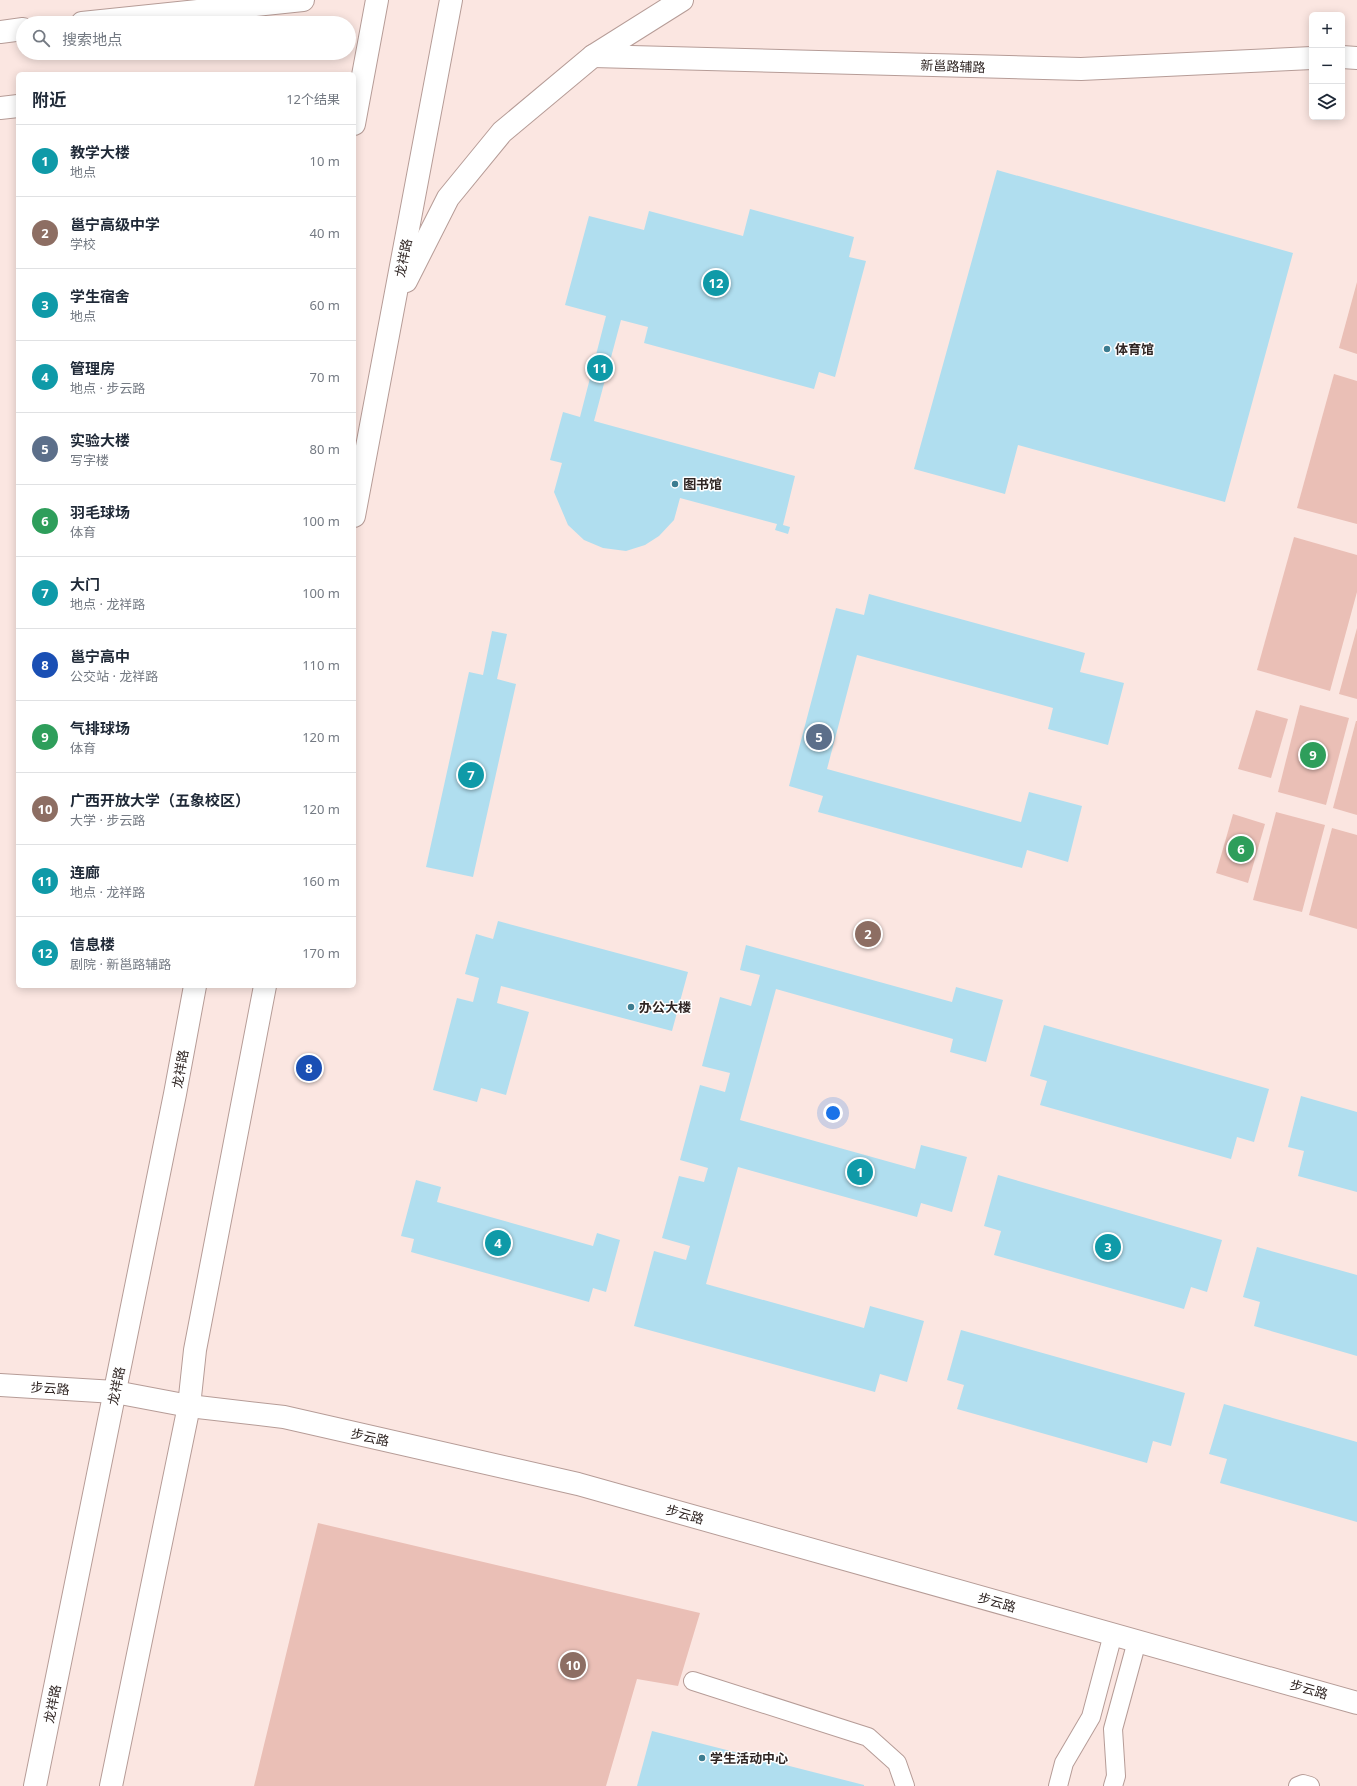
<!DOCTYPE html>
<html lang="zh">
<head>
<meta charset="utf-8">
<style>
	:root { --surface:#fff; --page:#f6f6f7; --text:#1f2937; --muted:#747a83; --line:#e0e1e3; --accent:#111827 }
	body { margin:0; font-family:"Noto Sans","Noto Sans SC",sans-serif; background:var(--page); color:var(--text) }
	.controls { position:absolute; right:12px; top:12px; display:grid; overflow:hidden; border-radius:6px; box-shadow:0 2px 10px #0003 }
	.controls button { width:36px; height:36px; display:grid; place-items:center; padding:0; border:0; border-bottom:1px solid var(--line); background:var(--surface); color:var(--text); font:20px sans-serif }
	.you { position:absolute; left:833px; top:1113px; width:14px; height:14px; margin:-10px; border:3px solid #fff; border-radius:50%; background:#1a73e8; box-shadow:0 0 0 6px #1a73e833 }
	.badge { display:grid; place-items:center; width:26px; height:26px; border-radius:50%; background:var(--accent); color:#fff; font-size:13px; font-weight:700 }
	.pin { position:absolute; translate:-50% -50%; border:2px solid #fff; box-shadow:0 1px 4px #0006 }
	.list { margin:0; padding:0; list-style:none }
	h2 { display:flex; justify-content:space-between; align-items:center; height:52px; margin:0; padding:0 16px; font-size:17px }
	h2 small { font-size:13px; font-weight:400; color:var(--muted) }
	.list li { display:grid; grid-template-columns:26px 1fr auto; gap:12px; align-items:center; box-sizing:border-box; height:72px; padding:0 16px; border-top:1px solid var(--line) }
	.list b { display:block; font-size:15px; white-space:nowrap }
	.list p { margin:0; font-size:13px; white-space:nowrap; color:var(--muted) }
	.list em { font-size:13px; font-style:normal; color:var(--muted) }
	.icon { flex:none; width:22px; height:22px; fill:none; stroke:currentColor; stroke-width:2; stroke-linecap:round; stroke-linejoin:round }
	.map { position:relative; flex:none; width:1357px; height:1786px; overflow:hidden }
	.search { position:absolute; background:var(--surface); box-shadow:0 2px 10px #0003; left:16px; top:16px; width:340px; height:44px; display:flex; align-items:center; gap:10px; box-sizing:border-box; padding:0 14px; border-radius:22px; color:var(--muted); font-size:15px }
	.panel { position:absolute; background:var(--surface); box-shadow:0 2px 10px #0003; left:16px; top:72px; width:340px; height:916px; border-radius:6px }
	.map>svg:first-child { display:block }
	.green { fill:#eabfb6 }
	.building { fill:#b0deef }
	.lines { fill:none; stroke-linecap:round; stroke-linejoin:round }
	.lane-casing { stroke:#b69c97; stroke-width:20 }
	.street-casing { stroke:#b69c97; stroke-width:24 }
	.secondary-casing { stroke:#b69c97; stroke-width:24 }
	.lane { stroke:#fff; stroke-width:18 }
	.street { stroke:#fff; stroke-width:22 }
	.secondary { stroke:#fff; stroke-width:22 }
	.poi-dot { fill:#3c7c90; stroke:#fff; stroke-width:1.5 }
	.labels { text-anchor:middle; dominant-baseline:central; stroke-width:3; stroke-linejoin:round; paint-order:stroke }
	.street-label { font-size:13px; fill:#2f2523; stroke:#fff }
	.poi-label { font-size:13px; font-weight:bold; fill:#2f2523; stroke:#fff; text-anchor:start }
</style>
</head>
<body>
<div class="map">
<svg width="1357" height="1786" viewBox="0 0 1357 1786">
	<rect width="100%" height="100%" fill="#fbe6e1"/>
	<!-- green -->
	<g class="green">
		<polygon points="1357,282 1357,354 1339,348"/>
		<polygon points="1334,374 1357,381 1357,524 1297,508"/>
		<polygon points="1294,537 1357,555 1357,592 1330,691 1257,670"/>
		<polygon points="1357,628 1357,699 1339,694"/>
		<polygon points="1300,705 1349,718 1326,805 1278,792"/>
		<polygon points="1256,710 1288,719 1271,778 1238,769"/>
		<polygon points="1356,721 1357,721 1357,815 1333,808"/>
		<polygon points="1276,812 1325,825 1302,912 1253,900"/>
		<polygon points="1233,814 1265,824 1248,883 1216,873"/>
		<polygon points="1332,828 1357,835 1357,929 1309,915"/>
		<polygon points="318,1523 700,1613 678,1686 637,1679 606,1786 254,1786"/>
	</g>
	<!-- building -->
	<g class="building">
		<polygon points="997,170 1293,253 1225,502 1018,445 1005,494 914,469"/>
		<polygon points="750,209 854,237 849,257 866,261 835,377 819,372 814,389 644,343 648,327 621,320 594,421 795,476 783,525 790,527 788,534 775,530 777,524 680,498 674,520 659,536 645,545 626,551 603,548 584,540 568,525 554,492 562,463 550,460 563,412 580,417 606,316 565,305 589,216 644,230 649,211 743,236"/>
		<polygon points="869,594 1085,653 1080,672 1124,683 1108,745 1048,729 1053,708 857,655 827,769 1021,822 1029,792 1082,806 1068,862 1027,850 1022,868 818,812 823,796 789,786 836,608 864,615"/>
		<polygon points="492,631 507,634 497,679 516,684 473,877 426,867 469,672 483,675"/>
		<polygon points="498,921 688,972 672,1031 501,986 497,1003 529,1012 506,1095 481,1088 477,1102 433,1090 457,998 473,1002 479,978 465,974 476,934 493,939"/>
		<polygon points="746,945 952,1002 956,987 1003,1000 986,1062 950,1052 953,1039 776,989 740,1120 915,1169 921,1145 967,1157 952,1212 921,1203 917,1217 738,1167 706,1284 864,1328 870,1306 924,1321 907,1382 880,1374 875,1392 634,1326 654,1251 686,1260 690,1246 662,1238 679,1176 704,1182 708,1168 680,1160 700,1085 725,1092 730,1073 702,1066 720,997 751,1006 760,975 740,970"/>
		<polygon points="1044,1025 1269,1089 1254,1142 1237,1137 1231,1159 1040,1105 1047,1081 1030,1076"/>
		<polygon points="1301,1096 1357,1112 1357,1192 1298,1176 1304,1151 1288,1147"/>
		<polygon points="998,1175 1222,1240 1207,1292 1191,1287 1184,1309 994,1255 1001,1231 984,1226"/>
		<polygon points="416,1180 441,1187 437,1202 593,1246 597,1233 620,1240 606,1292 593,1288 589,1302 411,1252 414,1239 401,1236"/>
		<polygon points="1257,1247 1357,1275 1357,1356 1254,1326 1260,1302 1243,1297"/>
		<polygon points="961,1330 1185,1393 1171,1446 1153,1441 1147,1463 957,1409 964,1385 947,1380"/>
		<polygon points="1224,1404 1357,1442 1357,1522 1220,1483 1227,1459 1209,1454"/>
		<polygon points="652,1731 864,1785 864,1786 637,1786"/>
	</g>
	<g class="lines">
		<!-- lane casing -->
		<g class="lane-casing">
			<g id="lane">
				<polyline points="693,1681 868,1737 897,1763 905,1786"/>
				<polyline points="1058,1786 1064,1763 1091,1717 1113,1634"/>
				<polyline points="1113,1786 1116,1776 1113,1729 1137,1641"/>
				<polyline points="1298,1786 1303,1784 1310,1786"/>
			</g>
		</g>
		<!-- street casing -->
		<g class="street-casing">
			<g id="street">
				<polyline points="593,56 1081,69 1312,58"/>
				<polyline points="1342,57 1357,58"/>
			</g>
		</g>
		<!-- secondary casing -->
		<g class="secondary-casing">
			<g id="secondary">
				<polyline points="82,23 303,0"/>
				<polyline points="0,32 23,29"/>
				<polyline points="0,108 18,106"/>
				<polyline points="354,124 377,0"/>
				<polyline points="406,281 448,198 502,132 593,56 682,0"/>
				<polyline points="354,516 451,0"/>
				<polyline points="0,1385 115,1392 189,1406 284,1417 578,1484 1357,1703"/>
				<polyline points="35,1786 175,1094 195,986"/>
				<polyline points="111,1786 189,1406 195,1350 265,986"/>
			</g>
		</g>
		<!-- lane -->
		<use href="#lane" class="lane"/>
		<!-- street -->
		<use href="#street" class="street"/>
		<!-- secondary -->
		<use href="#secondary" class="secondary"/>
	</g>
	<!-- markers -->
	<g class="poi-dot">
		<circle cx="1107" cy="349" r="4"/>
		<circle cx="675" cy="484" r="4"/>
		<circle cx="631" cy="1007" r="4"/>
		<circle cx="702" cy="1758" r="4"/>
	</g>
	<g class="labels">
		<!-- street labels -->
		<g class="street-label">
			<text transform="translate(953 66) rotate(2)">新邕路辅路</text>
			<text transform="translate(403 258) rotate(-79)">龙祥路</text>
			<text transform="translate(180 1069) rotate(-80)">龙祥路</text>
			<text transform="translate(116 1386) rotate(-79)">龙祥路</text>
			<text transform="translate(50 1388) rotate(4)">步云路</text>
			<text transform="translate(370 1437) rotate(13)">步云路</text>
			<text transform="translate(685 1514) rotate(16)">步云路</text>
			<text transform="translate(997 1602) rotate(16)">步云路</text>
			<text transform="translate(1309 1689) rotate(16)">步云路</text>
			<text transform="translate(52 1704) rotate(-79)">龙祥路</text>
		</g>
		<!-- poi labels -->
		<g class="poi-label">
			<text x="1115" y="349">体育馆</text>
			<text x="683" y="484">图书馆</text>
			<text x="639" y="1007">办公大楼</text>
			<text x="710" y="1758">学生活动中心</text>
		</g>
	</g>
</svg>
<div class="controls">
<button>+</button>
<button>−</button>
<button><svg class="icon" aria-label="layers" viewBox="0 0 24 24"><path d="M12 4l9 5-9 5-9-5zM3 14l9 5 9-5"/></svg></button>
</div>
<div class="you"></div>
<div class="pin badge" style="left:860px;top:1172px;background:#0f9aa8">1</div>
<div class="pin badge" style="left:868px;top:934px;background:#8d6e63">2</div>
<div class="pin badge" style="left:1108px;top:1247px;background:#0f9aa8">3</div>
<div class="pin badge" style="left:498px;top:1243px;background:#0f9aa8">4</div>
<div class="pin badge" style="left:819px;top:737px;background:#5c6f8a">5</div>
<div class="pin badge" style="left:1241px;top:849px;background:#2e9e5b">6</div>
<div class="pin badge" style="left:471px;top:775px;background:#0f9aa8">7</div>
<div class="pin badge" style="left:309px;top:1068px;background:#1a4fb4">8</div>
<div class="pin badge" style="left:1313px;top:755px;background:#2e9e5b">9</div>
<div class="pin badge" style="left:573px;top:1665px;background:#8d6e63">10</div>
<div class="pin badge" style="left:600px;top:368px;background:#0f9aa8">11</div>
<div class="pin badge" style="left:716px;top:283px;background:#0f9aa8">12</div>
<div class="search"><svg class="icon" aria-label="search" viewBox="0 0 24 24"><circle cx="10" cy="10" r="6"/><path d="M15 15l6 6"/></svg>搜索地点</div>
<section class="panel">
<h2>附近<small>12个结果</small></h2>
<ul class="list">
<li><span class="badge" style="background:#0f9aa8">1</span><div><b>教学大楼</b><p>地点</p></div><em>10 m</em></li>
<li><span class="badge" style="background:#8d6e63">2</span><div><b>邕宁高级中学</b><p>学校</p></div><em>40 m</em></li>
<li><span class="badge" style="background:#0f9aa8">3</span><div><b>学生宿舍</b><p>地点</p></div><em>60 m</em></li>
<li><span class="badge" style="background:#0f9aa8">4</span><div><b>管理房</b><p>地点 · 步云路</p></div><em>70 m</em></li>
<li><span class="badge" style="background:#5c6f8a">5</span><div><b>实验大楼</b><p>写字楼</p></div><em>80 m</em></li>
<li><span class="badge" style="background:#2e9e5b">6</span><div><b>羽毛球场</b><p>体育</p></div><em>100 m</em></li>
<li><span class="badge" style="background:#0f9aa8">7</span><div><b>大门</b><p>地点 · 龙祥路</p></div><em>100 m</em></li>
<li><span class="badge" style="background:#1a4fb4">8</span><div><b>邕宁高中</b><p>公交站 · 龙祥路</p></div><em>110 m</em></li>
<li><span class="badge" style="background:#2e9e5b">9</span><div><b>气排球场</b><p>体育</p></div><em>120 m</em></li>
<li><span class="badge" style="background:#8d6e63">10</span><div><b>广西开放大学（五象校区）</b><p>大学 · 步云路</p></div><em>120 m</em></li>
<li><span class="badge" style="background:#0f9aa8">11</span><div><b>连廊</b><p>地点 · 龙祥路</p></div><em>160 m</em></li>
<li><span class="badge" style="background:#0f9aa8">12</span><div><b>信息楼</b><p>剧院 · 新邕路辅路</p></div><em>170 m</em></li>
</ul>
</section>
</div>
</body>
</html>
